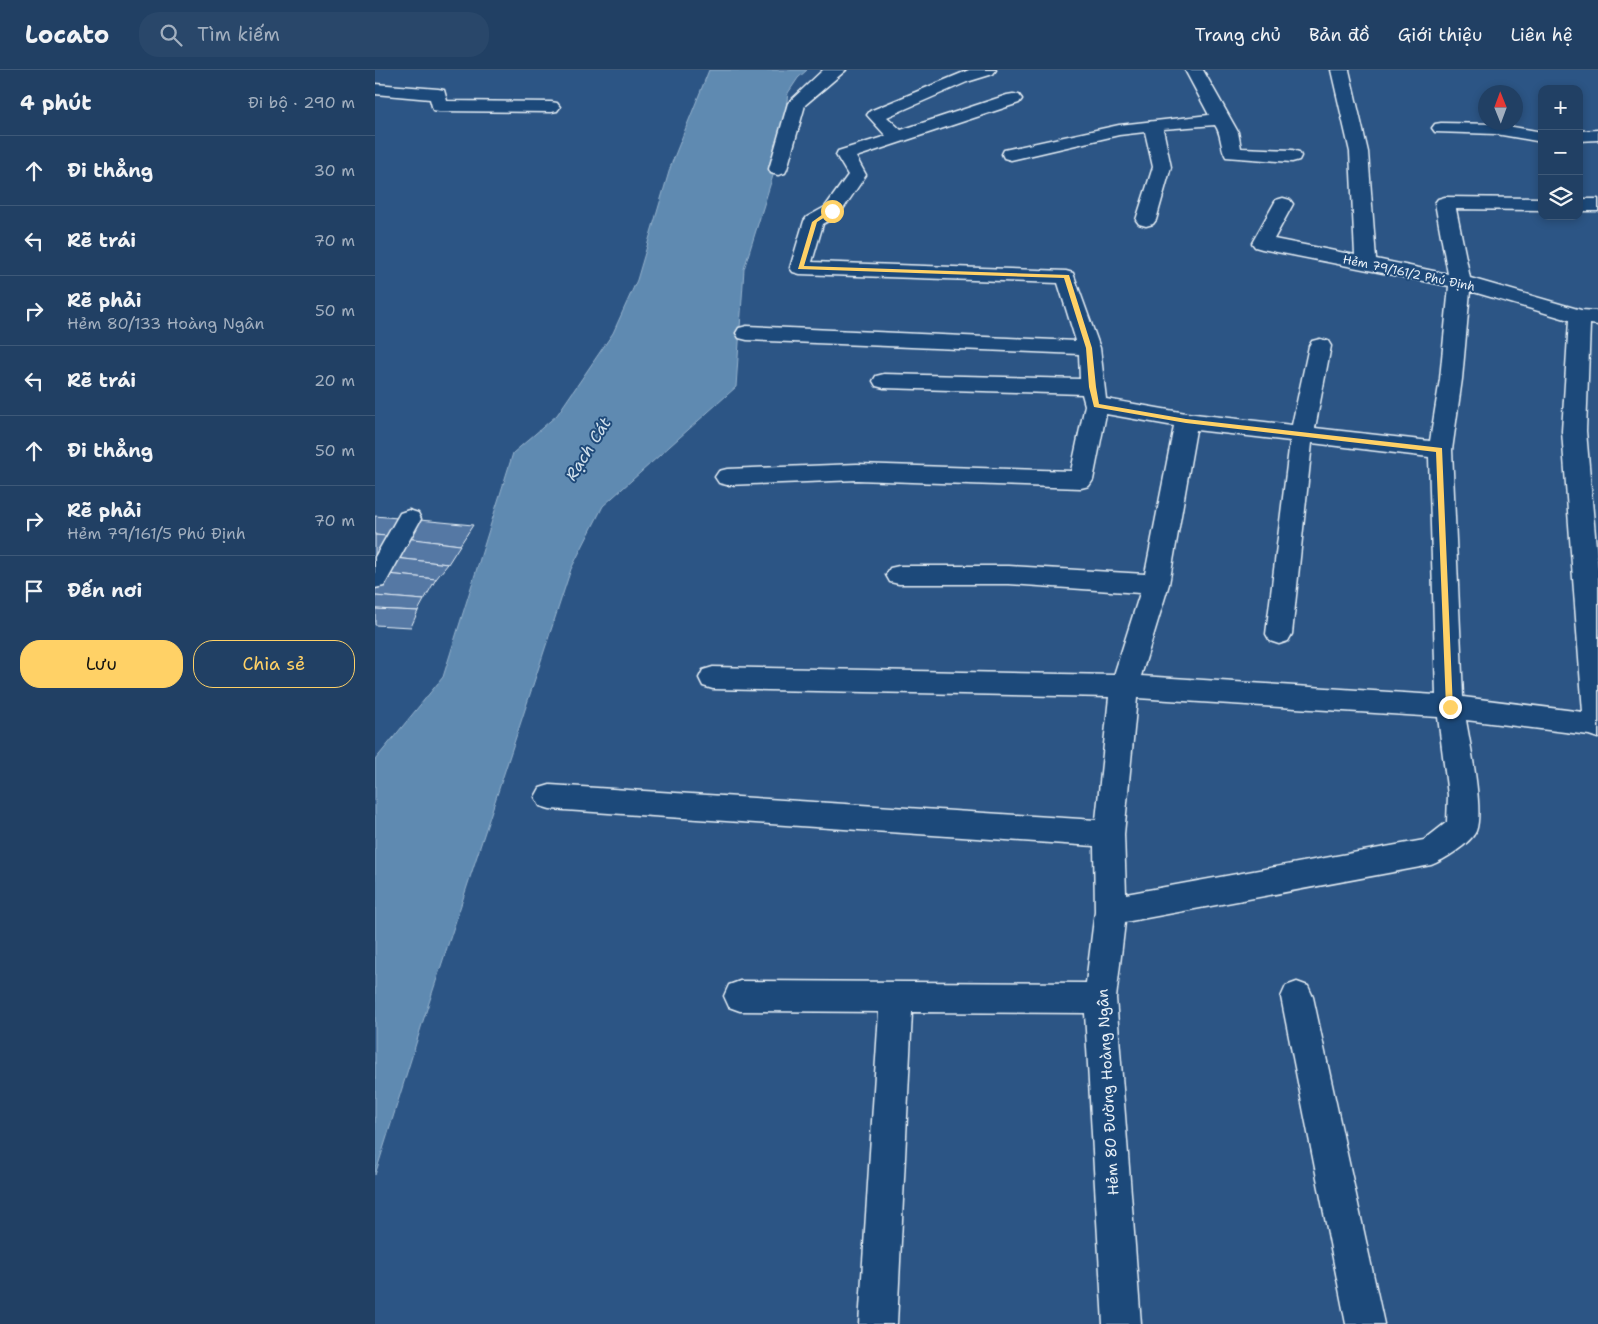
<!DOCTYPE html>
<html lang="vi">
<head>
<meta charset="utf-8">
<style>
	:root { --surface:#214064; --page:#29476a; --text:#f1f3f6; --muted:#a2afbf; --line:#3e5978; --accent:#ffd166 }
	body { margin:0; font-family:"Shantell Sans",sans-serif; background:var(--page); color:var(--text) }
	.controls { position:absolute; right:15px; top:15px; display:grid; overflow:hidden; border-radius:10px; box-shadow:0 2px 8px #0003 }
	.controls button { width:45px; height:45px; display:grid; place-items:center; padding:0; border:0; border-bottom:1px solid var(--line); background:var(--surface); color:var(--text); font:25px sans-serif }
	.compass { position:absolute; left:1103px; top:15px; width:45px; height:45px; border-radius:50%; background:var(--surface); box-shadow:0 2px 8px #0003; rotate:359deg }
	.stop { position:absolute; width:15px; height:15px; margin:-11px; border:4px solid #ffd166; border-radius:50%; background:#fff }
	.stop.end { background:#ffd166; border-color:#fff; box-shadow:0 1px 5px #0008 }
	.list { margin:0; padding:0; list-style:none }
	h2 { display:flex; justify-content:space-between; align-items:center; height:65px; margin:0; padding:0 20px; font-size:21px }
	h2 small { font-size:16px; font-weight:400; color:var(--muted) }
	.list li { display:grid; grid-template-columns:32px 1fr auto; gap:15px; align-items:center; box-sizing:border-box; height:70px; padding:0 20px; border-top:1px solid var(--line) }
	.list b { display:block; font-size:19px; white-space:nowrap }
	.list p { margin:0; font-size:16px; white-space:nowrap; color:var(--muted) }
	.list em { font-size:16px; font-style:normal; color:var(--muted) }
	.actions { display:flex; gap:10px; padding:15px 20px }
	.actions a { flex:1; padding:11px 0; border:1px solid var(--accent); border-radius:20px; text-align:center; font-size:18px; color:var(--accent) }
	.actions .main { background:var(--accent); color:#111 }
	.icon { flex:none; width:28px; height:28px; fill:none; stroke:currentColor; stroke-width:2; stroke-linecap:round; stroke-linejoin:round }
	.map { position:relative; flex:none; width:1223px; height:1254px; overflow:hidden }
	header { display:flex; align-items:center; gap:30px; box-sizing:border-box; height:70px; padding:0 25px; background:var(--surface); border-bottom:1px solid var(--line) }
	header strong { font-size:24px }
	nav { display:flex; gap:28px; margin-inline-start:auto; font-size:18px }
	.search { width:350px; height:45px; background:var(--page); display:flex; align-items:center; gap:12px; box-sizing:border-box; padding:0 18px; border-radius:20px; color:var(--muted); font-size:19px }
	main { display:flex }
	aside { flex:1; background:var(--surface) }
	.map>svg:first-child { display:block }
	.water { fill:#5f8ab1; stroke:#96b3cd }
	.building { fill:#5578a4; stroke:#e8f1f8 }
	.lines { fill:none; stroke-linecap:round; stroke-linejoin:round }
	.minor-casing { stroke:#e8f1f8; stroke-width:3 }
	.minor { fill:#1f4a7a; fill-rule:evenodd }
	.route { fill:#ffd166 }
	.labels { text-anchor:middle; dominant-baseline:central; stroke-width:4; stroke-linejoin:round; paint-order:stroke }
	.far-street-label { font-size:12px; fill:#e8f1f8; stroke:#1f4a7a }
	.street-label { font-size:15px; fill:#e8f1f8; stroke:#1f4a7a }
	.water-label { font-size:16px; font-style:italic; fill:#d3e2ed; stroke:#1f4a7a }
</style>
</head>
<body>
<header>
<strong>Locato</strong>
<div class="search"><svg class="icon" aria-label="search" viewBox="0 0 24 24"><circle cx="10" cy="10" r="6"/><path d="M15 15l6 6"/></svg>Tìm kiếm</div>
<nav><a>Trang chủ</a><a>Bản đồ</a><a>Giới thiệu</a><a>Liên hệ</a></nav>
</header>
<main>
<aside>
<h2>4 phút<small>Đi bộ · 290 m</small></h2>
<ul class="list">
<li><svg class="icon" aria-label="ahead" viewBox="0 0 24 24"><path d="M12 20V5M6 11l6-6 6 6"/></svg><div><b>Đi thẳng</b></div><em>30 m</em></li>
<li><svg class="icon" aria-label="left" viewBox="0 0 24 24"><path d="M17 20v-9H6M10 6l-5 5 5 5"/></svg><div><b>Rẽ trái</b></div><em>70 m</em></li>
<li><svg class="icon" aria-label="right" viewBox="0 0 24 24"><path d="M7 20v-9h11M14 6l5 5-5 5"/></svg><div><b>Rẽ phải</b><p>Hẻm 80/133 Hoàng Ngân</p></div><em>50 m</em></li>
<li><svg class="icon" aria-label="left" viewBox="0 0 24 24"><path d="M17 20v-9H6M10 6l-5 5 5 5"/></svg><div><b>Rẽ trái</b></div><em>20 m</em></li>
<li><svg class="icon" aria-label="ahead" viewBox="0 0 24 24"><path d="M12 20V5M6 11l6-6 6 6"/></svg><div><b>Đi thẳng</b></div><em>50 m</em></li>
<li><svg class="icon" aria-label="right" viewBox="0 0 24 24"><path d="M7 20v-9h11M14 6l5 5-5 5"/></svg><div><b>Rẽ phải</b><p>Hẻm 79/161/5 Phú Định</p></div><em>70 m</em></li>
<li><svg class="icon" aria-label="arrive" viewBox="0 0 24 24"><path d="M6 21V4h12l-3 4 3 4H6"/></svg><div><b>Đến nơi</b></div></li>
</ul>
<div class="actions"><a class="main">Lưu</a><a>Chia sẻ</a></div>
</aside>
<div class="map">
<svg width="1223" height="1254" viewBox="0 0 1223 1254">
	<rect width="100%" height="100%" fill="#2c5585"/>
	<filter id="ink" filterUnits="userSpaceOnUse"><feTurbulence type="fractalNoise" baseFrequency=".02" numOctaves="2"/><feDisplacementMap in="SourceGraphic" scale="10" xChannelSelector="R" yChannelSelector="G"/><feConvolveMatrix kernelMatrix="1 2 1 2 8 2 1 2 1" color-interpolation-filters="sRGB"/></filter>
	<g filter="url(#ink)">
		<!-- water -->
		<polygon class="water" points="334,0 432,0 423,8 413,23 405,83 369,199 361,317 228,436 196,499 48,951 0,1105 0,690 68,607 138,383 182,345 238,263 262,210 296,95"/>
		<!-- building -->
		<g class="building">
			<polygon points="0,446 34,449 23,467 0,465"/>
			<polygon points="34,449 98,455 85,475 23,467"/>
			<polygon points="0,465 23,467 12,487 0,486"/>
			<polygon points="23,467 85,475 73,494 12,487"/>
			<polygon points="12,487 73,494 61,509 3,503"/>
			<polygon points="3,503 61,509 49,530 0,526 0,509"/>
			<polygon points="0,526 49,530 43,541 0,539"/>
			<polygon points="0,539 43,541 36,557 0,555"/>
		</g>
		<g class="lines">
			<!-- minor casing -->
			<g class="minor-casing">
				<g id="minor">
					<polygon points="448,0 471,0 430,35 412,99 410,103 403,105 396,103 394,99 413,33"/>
					<path d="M594,0H621L618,4L592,12L512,47L526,60L632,25L638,24L644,25L647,29L644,33L481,87L491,105L464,145L448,154L437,192L691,201L698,203L725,278L731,329L811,343L917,355L934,276L937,271L945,269L953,271L956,276L940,358L1055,371L1065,309L1074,216L887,179L880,177L877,173L901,130L908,128L915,130L918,134L899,169L980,185L975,82L956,0H974L993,82L1001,189L1073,204L1060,133L1063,129L1070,127L1167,128V140L1081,139L1095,208L1206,240L1223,241V255L1215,254L1211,361L1223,500V668L1214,665L1091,650C1095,674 1109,740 1101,761C1095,774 1069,790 1056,795L750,852L741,928L766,1254H728L710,943L537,942L522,1254H484L504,942L365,941L354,937L349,926L354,915L365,911L711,913L720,841L719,776L175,739L165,736L160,727L165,718L175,715L721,750L734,627L338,619L328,616L324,608L328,600L338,597L739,605L765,523L634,514H524L515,512L511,505L515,498L524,496H634L770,504L799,356L731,344L718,410L714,416L706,418L482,410L352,415L344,413L340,407L344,401L352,399L482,394L696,401L710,335L707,324L509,318L501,316L498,311L501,306L509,304L705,309L704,284L372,270L364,268L361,263L364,258L372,256L701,271L683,213L425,204L418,202L415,198L429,151L432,147L450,137L473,105L461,85L463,81L511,66L492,45L495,41ZM1095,221L1194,250L1187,361L1208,642L1088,627L1077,380L1087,309ZM821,360L915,371L891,564L895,571L904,574L913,571L917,564L937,373L1054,387L1061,625L766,606L794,514ZM762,628L1063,647L1073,725L1072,752L1049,770L751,824L749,764Z"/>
					<path d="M810,0H828L863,62L866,78L917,80L924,82L926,86L924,90L917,92L851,87C845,77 847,65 840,55L788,59L796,97L781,150L778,154L771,156L764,154L761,150L778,97L770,62L744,65L636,90L629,88L627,84L629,80L744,55L834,45Z"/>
					<polygon points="0,14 63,19 69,20 72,31 176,32 182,33 185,37 182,41 176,42 64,41 58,40 55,29 0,24"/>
					<polygon points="1066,53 1121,54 1167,62 1167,72 1121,64 1060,62 1057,58 1060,54"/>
					<polygon points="1223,60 1223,70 1204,71 1204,61"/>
					<rect x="1204" y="129" width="19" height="12"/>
					<polygon points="34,440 43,443 46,449 9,516 0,518 0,487 25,443"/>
					<polygon points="922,912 933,916 938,927 1009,1254 971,1254 906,927 911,916"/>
				</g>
			</g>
			<!-- minor -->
			<use href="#minor" class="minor"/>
		</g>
	</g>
	<!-- route -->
	<polygon class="route" points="455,139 460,141 442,152 429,196 694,205 717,278 721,317 724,334 811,349 1067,378 1078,639 1075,640 1071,637 1061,382 811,353 719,337 714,317 711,278 689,208 423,199 437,152"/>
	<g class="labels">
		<!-- far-street labels -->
		<g class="far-street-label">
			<text transform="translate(1034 203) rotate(12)">Hẻm 79/161/2 Phú Định</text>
		</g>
		<!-- street labels -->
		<g class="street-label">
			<text transform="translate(733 1022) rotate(-93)">Hẻm 80 Đường Hoàng Ngân</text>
		</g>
		<!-- water labels -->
		<g class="water-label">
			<text transform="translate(213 379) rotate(-58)">Rạch Cát</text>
		</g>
	</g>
</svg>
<div class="controls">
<button>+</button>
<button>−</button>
<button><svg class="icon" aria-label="layers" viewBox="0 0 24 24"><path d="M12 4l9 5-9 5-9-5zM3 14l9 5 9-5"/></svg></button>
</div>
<svg class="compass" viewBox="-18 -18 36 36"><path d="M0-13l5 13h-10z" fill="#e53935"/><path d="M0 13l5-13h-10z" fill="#a2afbf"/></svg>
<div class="stop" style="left:457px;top:141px"></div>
<div class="stop end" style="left:1075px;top:637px"></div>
</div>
</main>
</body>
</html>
